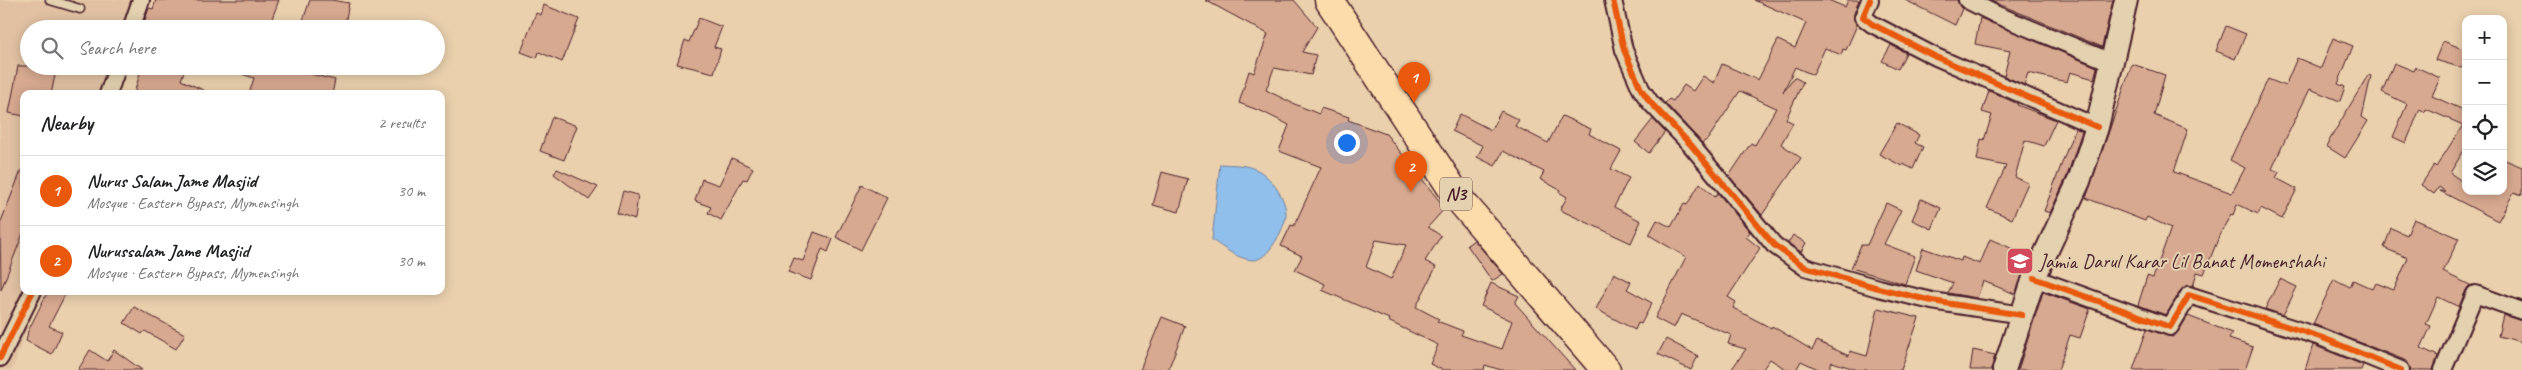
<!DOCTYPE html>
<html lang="en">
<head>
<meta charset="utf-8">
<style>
	:root { --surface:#fff; --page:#f2f2f2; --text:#202124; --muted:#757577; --line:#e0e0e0; --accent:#ea580c }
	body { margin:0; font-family:Caveat,sans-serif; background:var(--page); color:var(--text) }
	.controls { position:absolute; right:15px; top:15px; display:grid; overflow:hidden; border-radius:10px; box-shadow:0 2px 12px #0003 }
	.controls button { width:45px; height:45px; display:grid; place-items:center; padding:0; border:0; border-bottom:1px solid var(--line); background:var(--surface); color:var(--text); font:25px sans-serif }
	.you { position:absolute; left:1346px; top:142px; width:18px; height:18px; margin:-12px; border:4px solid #fff; border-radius:50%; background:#1a73e8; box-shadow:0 0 0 8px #1a73e833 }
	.badge { display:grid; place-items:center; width:32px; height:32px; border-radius:50%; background:var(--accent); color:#fff; font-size:16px; font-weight:700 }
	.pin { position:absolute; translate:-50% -41px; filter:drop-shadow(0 1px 2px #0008) }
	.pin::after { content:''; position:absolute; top:26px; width:18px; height:15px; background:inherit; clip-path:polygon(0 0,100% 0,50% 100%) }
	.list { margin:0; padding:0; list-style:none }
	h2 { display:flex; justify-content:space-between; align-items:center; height:65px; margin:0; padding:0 20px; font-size:21px }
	h2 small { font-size:16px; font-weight:400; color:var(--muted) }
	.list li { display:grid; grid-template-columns:32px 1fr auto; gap:15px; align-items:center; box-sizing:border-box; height:70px; padding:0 20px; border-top:1px solid var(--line) }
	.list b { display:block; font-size:19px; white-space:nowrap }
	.list p { margin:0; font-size:16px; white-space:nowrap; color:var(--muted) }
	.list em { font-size:16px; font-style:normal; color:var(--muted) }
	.icon { flex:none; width:28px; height:28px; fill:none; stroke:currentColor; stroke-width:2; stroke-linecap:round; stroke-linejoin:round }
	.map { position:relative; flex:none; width:2522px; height:370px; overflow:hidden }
	.search { position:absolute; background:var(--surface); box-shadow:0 2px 12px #0003; left:20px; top:20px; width:425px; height:55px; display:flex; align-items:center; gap:12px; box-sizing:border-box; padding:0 18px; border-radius:28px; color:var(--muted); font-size:19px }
	.panel { position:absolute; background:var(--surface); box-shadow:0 2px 12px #0003; left:20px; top:90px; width:425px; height:205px; border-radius:10px }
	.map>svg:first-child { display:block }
	.built { fill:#e1c1a2 }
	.water { fill:#8fbfea; stroke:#737f9e }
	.building { fill:#d7a990; stroke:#4a1f2b; fill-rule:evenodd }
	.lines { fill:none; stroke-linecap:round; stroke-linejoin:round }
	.lane-casing { stroke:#4a1f2b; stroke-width:11 }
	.street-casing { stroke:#4a1f2b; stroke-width:20 }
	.secondary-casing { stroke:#4a1f2b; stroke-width:26 }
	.highway-casing { stroke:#4a1f2b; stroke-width:31 }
	.lane { stroke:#e3d1af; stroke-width:8 }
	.street { stroke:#e3d1af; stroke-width:16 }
	.secondary { stroke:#e3d1af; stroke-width:22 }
	.highway { stroke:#fddcac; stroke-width:28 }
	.cycleway-casing { stroke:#e3d1af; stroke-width:9 }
	.cycleway { stroke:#e8590c; stroke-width:6 }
	.labels { text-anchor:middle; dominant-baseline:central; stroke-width:4; stroke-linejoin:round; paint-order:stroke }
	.shield { fill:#e3d1af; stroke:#785453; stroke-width:1 }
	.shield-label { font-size:19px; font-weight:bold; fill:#4a1f2b }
	.poi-label { font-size:20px; fill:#4a1f2b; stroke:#e3d1af; text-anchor:start }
</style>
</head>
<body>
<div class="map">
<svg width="2522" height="370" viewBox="0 0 2522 370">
	<rect width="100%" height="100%" fill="#ead0ad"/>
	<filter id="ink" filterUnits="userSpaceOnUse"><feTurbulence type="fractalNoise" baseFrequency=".02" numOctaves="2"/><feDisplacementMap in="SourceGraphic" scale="10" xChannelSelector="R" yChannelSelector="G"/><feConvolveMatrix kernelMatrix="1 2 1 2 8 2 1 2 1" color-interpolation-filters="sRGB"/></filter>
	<g filter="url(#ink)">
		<!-- built -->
		<polygon class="built" points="0,0 147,0 137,29 29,29 29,66 123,66 113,94 24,94 24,291 41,291 12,370 0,370"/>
		<!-- water -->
		<path class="water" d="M1220,164C1231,165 1244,164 1255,169C1269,174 1287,199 1286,215C1285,228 1268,260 1254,260C1239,260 1224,248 1212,240Z"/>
		<!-- building -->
		<g class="building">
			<polygon points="156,0 279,0 268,29 142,29 149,8 153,9"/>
			<polygon points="310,0 331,0 349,3 344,29 300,29"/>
			<path d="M1205,0H1294L1317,27L1302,52L1316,55L1311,75L1274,68L1266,90L1292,103L1319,114L1321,108L1349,117L1348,120L1386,134L1445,208L1428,227L1441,236L1425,261L1436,267L1416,307L1439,319L1437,321L1463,331L1461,335L1502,349L1512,321L1481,306L1491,283L1519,296L1515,303L1575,370H1501L1485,365L1484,370H1443L1430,364L1438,345L1388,321L1389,319L1322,290L1325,284L1295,270L1302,256L1281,246L1291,225L1294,226L1321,167L1279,151L1289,125L1263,112L1239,103L1249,71L1254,73L1268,34ZM1376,240L1406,245L1391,279L1366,267Z"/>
			<polygon points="1754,0 1828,0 1845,7 1848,0 1859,0 1854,14 1854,20 1857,25 1846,50 1843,49 1841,55 1825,48 1813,75 1795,67 1783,92 1794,77 1803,82 1786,119 1793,123 1781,144 1801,158 1762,215 1729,176 1751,143 1755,145 1776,108 1740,91 1708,139 1702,143 1665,103 1669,99 1673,101 1684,85 1693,91 1703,76 1714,83 1722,64 1758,80 1778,40 1795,48 1806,23"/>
			<polygon points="1905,0 1957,0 1962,9 1955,25"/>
			<polygon points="1989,0 2113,0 2102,47"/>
			<polygon points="544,5 579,19 562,62 539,52 537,58 521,52 536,13 541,15"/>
			<polygon points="699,18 722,27 714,47 721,49 714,73 677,64 685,40 689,42"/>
			<polygon points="1980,18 2097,67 2094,79 2070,72 2067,82 2028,73 2024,85 2004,76 2010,51 1975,44"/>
			<polygon points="2226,26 2246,34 2235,59 2216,51"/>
			<polygon points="2333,38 2353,46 2338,84 2345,87 2340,101 2310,89 2285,140 2272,169 2279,172 2276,178 2297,189 2282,219 2261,208 2258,214 2237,204 2233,215 2231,214 2220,234 2204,274 2197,272 2193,286 2187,285 2181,290 2166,315 2138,305 2147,276 2153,278 2171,228 2147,217 2145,221 2086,198 2132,64 2165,75 2154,115 2188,129 2174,172 2232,193 2245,168 2230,160 2268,79 2285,86 2297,58 2321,68"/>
			<polygon points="2443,41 2466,50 2466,69 2435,60"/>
			<polygon points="1891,45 1906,53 1898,69 1882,61"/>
			<polygon points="2394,63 2414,71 2416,67 2440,78 2432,96 2466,111 2466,147 2450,173 2466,184 2466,191 2503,191 2503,159 2522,167 2522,195 2514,192 2498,221 2440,191 2445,191 2439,187 2434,194 2421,185 2434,165 2436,167 2463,125 2426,109 2425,112 2420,109 2406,143 2393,137 2407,104 2382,92"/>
			<polygon points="18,66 57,66 51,94 24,94 24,116 9,113"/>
			<polygon points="142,66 186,66 181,80 212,94 134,94"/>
			<polygon points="227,66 278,66 335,80 332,94 249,94 254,78 226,69"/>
			<polygon points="2368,75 2371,76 2362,117 2368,121 2345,158 2326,146"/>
			<polygon points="1989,91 2018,104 2017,105 2056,120 2044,146 2025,140 2015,177 2028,183 2012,219 1987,208 2006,166 1977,160 1981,139 1984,140 1992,115 1982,112"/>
			<polygon points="1501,111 1519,120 1515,126 1548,143 1562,116 1591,129 1589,134 1621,151 1611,169 1629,178 1614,207 1641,221 1631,243 1560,210 1567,197 1559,192 1560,190 1540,179 1544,172 1503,151 1495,166 1477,157 1483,146 1452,131 1460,114 1491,130"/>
			<polygon points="552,117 577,126 564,160 540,151"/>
			<polygon points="1653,119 1665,132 1649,153 1635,142"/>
			<polygon points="1897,123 1919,135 1915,143 1923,147 1913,169 1903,164 1902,166 1879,154"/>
			<polygon points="2075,128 2082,131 2067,176 2050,213 2044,211"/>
			<polygon points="732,158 753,168 747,180 743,179 721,220 708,213 711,207 695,201 702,179 719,185"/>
			<polygon points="23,166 24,231 1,290 0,224"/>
			<polygon points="557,169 598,187 589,200 554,174"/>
			<polygon points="1162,172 1188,179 1179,212 1153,205"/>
			<polygon points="1700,183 1715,197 1718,193 1750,232 1746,237 1760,248 1728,297 1736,302 1733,308 1771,328 1772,326 1812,350 1817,341 1849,356 1850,351 1867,356 1878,308 1919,318 1901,370 1858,370 1832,362 1828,370 1820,370 1801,361 1796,370 1787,370 1770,359 1762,370 1731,370 1746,349 1728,344 1731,335 1681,314 1674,328 1655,318 1686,257 1649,235 1657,220 1671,227 1684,204 1687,205"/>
			<polygon points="862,185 887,198 861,250 836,237"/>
			<polygon points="623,191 638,195 635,219 617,213"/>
			<polygon points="1921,199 1941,208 1932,229 1912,220"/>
			<polygon points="1886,203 1901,210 1884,244 1915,256 1905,284 1851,268 1861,245 1867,245"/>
			<polygon points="2414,219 2459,238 2443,272 2470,285 2466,290 2459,307 2438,297 2426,324 2431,326 2421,348 2438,356 2433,370 2411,370 2407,361 2313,324 2334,279 2350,287 2353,280 2373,289 2376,283 2394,290 2408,258 2384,248 2391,228 2407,235"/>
			<polygon points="814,232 833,239 828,252 822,249 811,280 788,272 794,258 803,261"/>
			<polygon points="1793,235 1806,243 1801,252 1788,243"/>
			<polygon points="1990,239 2013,249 2012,252 2029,258 2015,294 1983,281 1977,298 1948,293 1953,283 1916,270 1923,248 1961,261 1962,257 1980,264"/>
			<polygon points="1474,240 1503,274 1492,281 1467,245"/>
			<polygon points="1614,273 1631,282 1627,289 1652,303 1641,324 1638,323 1635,330 1596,309"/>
			<polygon points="2280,279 2297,287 2283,315 2265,309"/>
			<polygon points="48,291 67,291 49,326 62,332 52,354 26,341 28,331"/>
			<polygon points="2043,292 2090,309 2080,338 2070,335 2058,370 2018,370"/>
			<polygon points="134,307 185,334 176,349 145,331 142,334 124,323"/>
			<polygon points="2503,315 2522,321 2522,342 2498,336"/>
			<polygon points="2188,316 2232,333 2229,339 2253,347 2245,370 2133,370 2147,329 2172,337 2178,332"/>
			<polygon points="1162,317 1185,326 1168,370 1140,370"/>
			<polygon points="1666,339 1698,356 1691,370 1658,354"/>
			<polygon points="2313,345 2363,365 2361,370 2305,370"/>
			<polygon points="90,350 107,361 114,350 142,370 78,370"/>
			<polygon points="1973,350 1995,355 1991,370 1970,370"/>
		</g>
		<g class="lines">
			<!-- lane casing -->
			<g class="lane-casing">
				<polyline id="lane" points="50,0 80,9"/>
			</g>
			<!-- street casing -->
			<g class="street-casing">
				<g id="street">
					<polyline points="1613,0 1624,50 1641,89 1650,102 1691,145 1774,245 1805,267 1878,288 1932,301 2022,315"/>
					<polyline points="1870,0 1863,17 1872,24 1936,57 2097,127"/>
					<polyline points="1967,0 1997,15 2111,62"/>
					<polyline points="131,29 141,0"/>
					<polyline points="108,94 118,66"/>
					<polyline points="2034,278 2170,327 2189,295 2323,338 2401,370"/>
					<polyline points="0,358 33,291"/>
					<polyline points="2443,370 2475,294 2522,311"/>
				</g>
			</g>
			<!-- secondary casing -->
			<g class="secondary-casing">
				<polyline id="secondary" points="2004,370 2034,278 2079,181 2097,127 2126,0"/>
			</g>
			<!-- highway casing -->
			<g class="highway-casing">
				<polyline id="highway" points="1329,0 1459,199 1606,370"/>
			</g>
			<!-- lane -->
			<use href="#lane" class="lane"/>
			<!-- street -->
			<use href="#street" class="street"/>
			<!-- secondary -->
			<use href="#secondary" class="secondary"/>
			<!-- highway -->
			<use href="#highway" class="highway"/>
			<!-- cycleway casing -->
			<g class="cycleway-casing">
				<g id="cycleway">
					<polyline points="1613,0 1624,50 1641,89 1650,102 1691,145 1774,245 1805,267 1878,288 1932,301 2022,315"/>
					<polyline points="1870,0 1863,17 1872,24 1936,57 2097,127"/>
					<polyline points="2034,278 2170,327 2189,295 2323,338 2401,370"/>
					<polyline points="0,358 33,291"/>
				</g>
			</g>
			<!-- cycleway -->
			<use href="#cycleway" class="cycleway"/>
		</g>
	</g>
	<!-- icons -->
	<defs>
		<g id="school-square" transform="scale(1.4375)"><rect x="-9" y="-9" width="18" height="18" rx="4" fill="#d1495b" stroke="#e3d1af"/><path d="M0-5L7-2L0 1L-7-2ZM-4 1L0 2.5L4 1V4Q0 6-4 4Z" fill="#fff"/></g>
	</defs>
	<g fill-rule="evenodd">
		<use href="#school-square" x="2020" y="261"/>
	</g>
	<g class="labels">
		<!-- shield labels -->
		<rect class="shield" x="1440" y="177.5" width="32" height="33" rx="4"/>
		<g class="shield-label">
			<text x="1456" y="194">N3</text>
		</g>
		<!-- poi labels -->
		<g class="poi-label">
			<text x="2039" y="261">Jamia Darul Karar Lil Banat Momenshahi</text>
		</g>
	</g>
</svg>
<div class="controls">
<button>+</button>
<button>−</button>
<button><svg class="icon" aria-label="locate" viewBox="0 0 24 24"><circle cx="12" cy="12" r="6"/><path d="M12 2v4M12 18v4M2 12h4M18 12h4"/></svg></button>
<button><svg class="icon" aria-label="layers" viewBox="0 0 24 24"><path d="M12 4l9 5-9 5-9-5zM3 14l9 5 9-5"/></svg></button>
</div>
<div class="you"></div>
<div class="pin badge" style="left:1414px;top:103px">1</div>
<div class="pin badge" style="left:1411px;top:192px">2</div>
<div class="search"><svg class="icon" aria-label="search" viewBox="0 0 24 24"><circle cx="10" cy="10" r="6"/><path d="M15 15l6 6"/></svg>Search here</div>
<section class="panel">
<h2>Nearby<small>2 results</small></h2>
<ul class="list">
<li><span class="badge">1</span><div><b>Nurus Salam Jame Masjid</b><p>Mosque · Eastern Bypass, Mymensingh</p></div><em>30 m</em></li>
<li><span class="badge">2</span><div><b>Nurussalam Jame Masjid</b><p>Mosque · Eastern Bypass, Mymensingh</p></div><em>30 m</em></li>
</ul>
</section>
</div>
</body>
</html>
